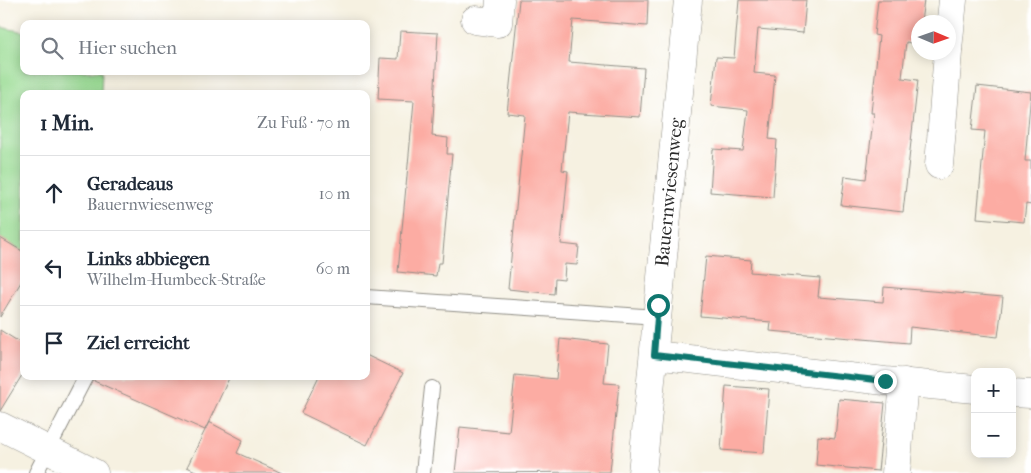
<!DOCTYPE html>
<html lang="de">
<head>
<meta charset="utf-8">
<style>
	:root { --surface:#fff; --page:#f2f2f3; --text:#1f2937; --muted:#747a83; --line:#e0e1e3 }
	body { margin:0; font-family:"IM FELL French Canon",serif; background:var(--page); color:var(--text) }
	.controls { position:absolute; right:15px; bottom:15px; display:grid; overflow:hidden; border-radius:10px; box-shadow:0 2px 12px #0003 }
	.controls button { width:45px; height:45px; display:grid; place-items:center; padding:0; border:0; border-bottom:1px solid var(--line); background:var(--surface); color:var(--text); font:25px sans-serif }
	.compass { position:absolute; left:911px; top:15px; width:45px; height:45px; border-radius:50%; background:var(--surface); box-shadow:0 2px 12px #0003; rotate:92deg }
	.stop { position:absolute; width:15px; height:15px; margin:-11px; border:4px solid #0f766e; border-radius:50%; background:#fff }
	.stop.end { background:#0f766e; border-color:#fff; box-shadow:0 1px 5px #0008 }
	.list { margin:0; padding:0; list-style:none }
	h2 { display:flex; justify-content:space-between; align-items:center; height:65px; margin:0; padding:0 20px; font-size:21px }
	h2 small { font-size:16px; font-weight:400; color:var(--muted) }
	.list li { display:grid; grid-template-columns:32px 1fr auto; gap:15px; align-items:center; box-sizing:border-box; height:75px; padding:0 20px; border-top:1px solid var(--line) }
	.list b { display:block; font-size:19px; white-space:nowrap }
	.list p { margin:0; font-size:16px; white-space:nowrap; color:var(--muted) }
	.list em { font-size:16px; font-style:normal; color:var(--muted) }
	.icon { flex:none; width:28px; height:28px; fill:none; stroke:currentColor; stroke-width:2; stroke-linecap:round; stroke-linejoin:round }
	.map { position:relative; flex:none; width:1031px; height:473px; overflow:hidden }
	.search { position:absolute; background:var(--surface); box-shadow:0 2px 12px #0003; left:20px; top:20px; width:350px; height:55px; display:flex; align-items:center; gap:12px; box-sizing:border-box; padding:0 18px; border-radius:10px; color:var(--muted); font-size:19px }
	.panel { position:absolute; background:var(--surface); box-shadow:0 2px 12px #0003; left:20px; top:90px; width:350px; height:290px; border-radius:10px }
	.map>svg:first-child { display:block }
	.green { fill:#98db92; stroke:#62835e }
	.building { fill:#fcaca3 }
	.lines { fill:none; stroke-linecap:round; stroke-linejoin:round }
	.service-casing { stroke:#908e86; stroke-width:16 }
	.minor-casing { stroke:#908e86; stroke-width:29 }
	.tertiary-casing { stroke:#908e86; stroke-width:29 }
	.service { stroke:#fff; stroke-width:14 }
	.minor { stroke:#fff; stroke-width:28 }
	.tertiary { stroke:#fff; stroke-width:28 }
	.route { stroke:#0f766e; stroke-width:6 }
	.labels { text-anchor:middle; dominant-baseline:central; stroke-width:4; stroke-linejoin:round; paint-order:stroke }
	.street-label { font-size:19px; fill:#2b2b2b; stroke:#fff }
</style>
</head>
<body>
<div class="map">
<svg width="1031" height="473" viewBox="0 0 1031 473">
	<rect width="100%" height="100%" fill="#fff"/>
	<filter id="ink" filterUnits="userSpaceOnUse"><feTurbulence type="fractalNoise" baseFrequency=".02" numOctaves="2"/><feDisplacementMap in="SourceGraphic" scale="10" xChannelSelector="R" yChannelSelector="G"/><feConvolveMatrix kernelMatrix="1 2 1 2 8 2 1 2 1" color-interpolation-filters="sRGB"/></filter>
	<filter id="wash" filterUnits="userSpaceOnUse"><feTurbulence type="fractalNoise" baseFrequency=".0096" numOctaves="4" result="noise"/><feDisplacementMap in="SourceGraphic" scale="20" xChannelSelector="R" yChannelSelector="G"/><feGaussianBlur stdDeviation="1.12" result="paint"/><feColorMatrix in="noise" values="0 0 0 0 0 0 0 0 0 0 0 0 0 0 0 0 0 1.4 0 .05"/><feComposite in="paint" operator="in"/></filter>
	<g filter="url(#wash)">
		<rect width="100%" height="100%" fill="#f6f1e1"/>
		<!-- green -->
		<polygon class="green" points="0,27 24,32 24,71 102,71 101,94 24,94 24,252 0,238"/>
		<g id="blocks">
			<!-- building -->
			<g class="building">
				<polygon points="519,0 648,0 647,26 573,20 569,62 644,68 640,117 568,112 562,170 568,171 561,244 579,246 577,265 565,264 564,280 555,279 554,294 508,289 525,115 507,113"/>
				<polygon points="739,0 806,0 803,33 758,29 754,73 775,75 769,139 777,140 773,197 710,192 713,149 743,151 748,110 711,106 716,57 734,58"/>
				<polygon points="878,0 924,0 921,22 918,22 918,44 906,42 902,78 918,80 903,212 841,205 845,176 866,179 874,113 871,113 879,36 874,35"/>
				<polygon points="400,31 438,33 432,136 448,138 447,154 452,154 442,263 438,263 436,276 398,272 414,101 378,99 380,58 398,59"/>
				<polygon points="977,86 1031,92 1025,161 1031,161 1031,205 1026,204 1024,222 977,218 985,131 972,130"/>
				<polygon points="0,238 24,252 24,277 0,317"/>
				<polygon points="706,256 751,260 750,272 820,278 818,297 883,302 884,287 1003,297 998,337 910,327 909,343 770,331 771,322 700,316"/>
				<polygon points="0,330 24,345 24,372 0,411"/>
				<polygon points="560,339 608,344 604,383 619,384 610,472 455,473 460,427 509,432 515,375 556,379"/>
				<polygon points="366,355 403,373 367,445 301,413 319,376 366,376"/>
				<polygon points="95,376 230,376 205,430 94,381"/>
				<polygon points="726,386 769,389 764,453 721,450"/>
				<polygon points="839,399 885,403 878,471 816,465 818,436 835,438"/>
				<polygon points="209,422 243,440 237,453 282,473 200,473 187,467"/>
			</g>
		</g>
	</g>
	<g filter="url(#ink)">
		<use href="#blocks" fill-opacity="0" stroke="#908e86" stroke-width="1"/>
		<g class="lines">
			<!-- service casing -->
			<g class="service-casing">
				<g id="service">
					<polyline points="366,297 657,317"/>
					<polyline points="36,473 86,376"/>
					<polyline points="423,473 432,388"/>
				</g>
			</g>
			<!-- minor casing -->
			<g class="minor-casing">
				<g id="minor">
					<polyline points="475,20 498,23 500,0"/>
					<polyline points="948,49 953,0"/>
					<polyline points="939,165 948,52"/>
					<polyline points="654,355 885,381 975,389"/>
					<polyline points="1012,393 1031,394"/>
					<path id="s1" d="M642,473L688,0"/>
					<polyline points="896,473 904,382"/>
				</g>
			</g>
			<!-- tertiary casing -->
			<g class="tertiary-casing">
				<polyline id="tertiary" points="0,426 94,473"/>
			</g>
			<!-- service -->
			<use href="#service" class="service"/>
			<!-- minor -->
			<use href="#minor" class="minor"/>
			<!-- tertiary -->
			<use href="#tertiary" class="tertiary"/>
		</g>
	</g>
	<g class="lines" filter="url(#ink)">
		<!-- route -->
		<polyline class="route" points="658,305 654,355 885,381"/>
	</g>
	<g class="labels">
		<!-- street labels -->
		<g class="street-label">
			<text stroke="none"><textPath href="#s1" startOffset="282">Bauernwiesenweg</textPath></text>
		</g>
	</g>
</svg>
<div class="controls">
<button>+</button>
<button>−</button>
</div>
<svg class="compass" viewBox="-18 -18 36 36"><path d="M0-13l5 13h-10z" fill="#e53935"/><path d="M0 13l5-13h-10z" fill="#747a83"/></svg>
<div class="stop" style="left:658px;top:305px"></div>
<div class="stop end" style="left:885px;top:381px"></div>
<div class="search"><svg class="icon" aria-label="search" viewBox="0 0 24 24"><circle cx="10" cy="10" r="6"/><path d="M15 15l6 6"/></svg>Hier suchen</div>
<section class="panel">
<h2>1 Min.<small>Zu Fuß · 70 m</small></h2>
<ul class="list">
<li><svg class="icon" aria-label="ahead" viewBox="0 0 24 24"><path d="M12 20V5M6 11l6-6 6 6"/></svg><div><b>Geradeaus</b><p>Bauernwiesenweg</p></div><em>10 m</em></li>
<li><svg class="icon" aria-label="left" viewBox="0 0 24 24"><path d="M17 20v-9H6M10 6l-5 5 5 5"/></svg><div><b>Links abbiegen</b><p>Wilhelm-Humbeck-Straße</p></div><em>60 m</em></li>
<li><svg class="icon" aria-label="arrive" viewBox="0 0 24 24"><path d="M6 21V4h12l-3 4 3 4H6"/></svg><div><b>Ziel erreicht</b></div></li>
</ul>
</section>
</div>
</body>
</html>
